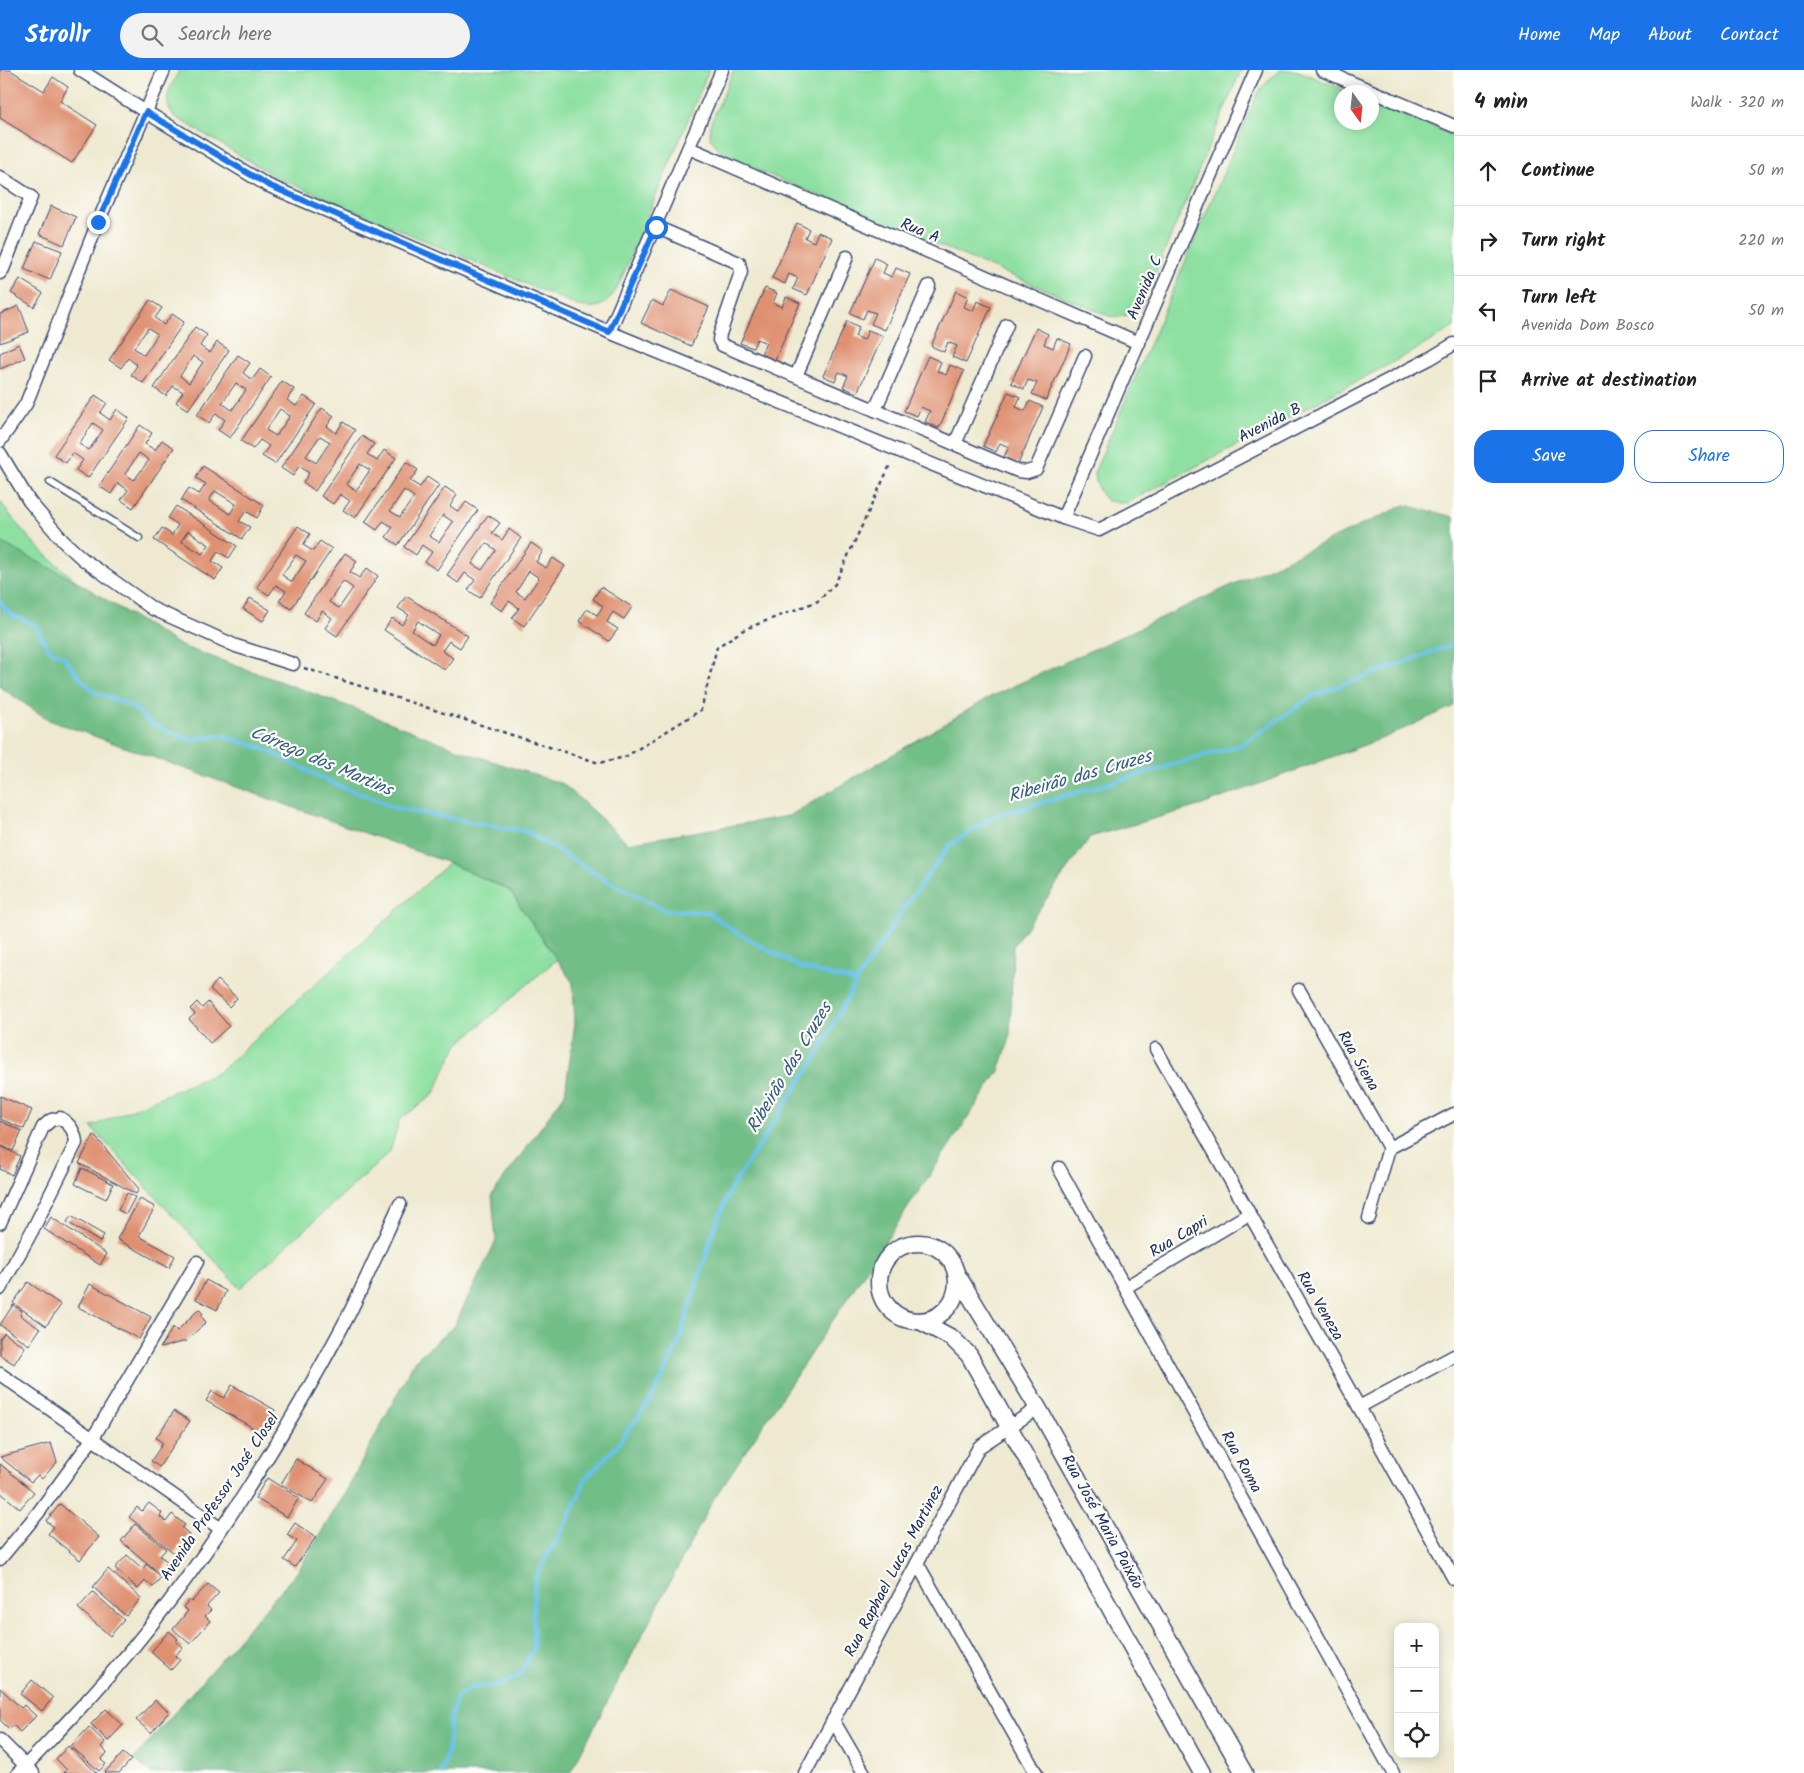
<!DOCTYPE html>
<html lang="en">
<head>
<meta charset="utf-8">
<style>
	:root { --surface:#fff; --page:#f2f2f2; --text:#222; --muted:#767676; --line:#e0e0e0; --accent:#1a73e8 }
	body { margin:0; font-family:Kalam,sans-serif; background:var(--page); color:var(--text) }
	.controls { position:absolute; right:15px; bottom:15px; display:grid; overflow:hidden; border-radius:10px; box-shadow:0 2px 12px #0003 }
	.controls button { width:45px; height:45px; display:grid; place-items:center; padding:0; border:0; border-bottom:1px solid var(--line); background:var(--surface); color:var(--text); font:25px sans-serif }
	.compass { position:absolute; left:1334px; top:15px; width:45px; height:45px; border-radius:50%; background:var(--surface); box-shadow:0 2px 12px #0003; rotate:165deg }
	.stop { position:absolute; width:15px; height:15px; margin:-11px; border:4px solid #1a73e8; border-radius:50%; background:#fff }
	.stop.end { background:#1a73e8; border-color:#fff; box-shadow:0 1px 5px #0008 }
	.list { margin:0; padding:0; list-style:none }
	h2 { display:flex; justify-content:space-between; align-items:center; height:65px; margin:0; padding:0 20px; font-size:21px }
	h2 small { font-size:16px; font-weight:400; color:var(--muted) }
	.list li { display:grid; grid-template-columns:32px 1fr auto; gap:15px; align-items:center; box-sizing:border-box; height:70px; padding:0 20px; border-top:1px solid var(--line) }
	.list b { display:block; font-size:19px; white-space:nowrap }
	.list p { margin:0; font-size:16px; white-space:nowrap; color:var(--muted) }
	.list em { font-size:16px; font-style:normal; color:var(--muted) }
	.actions { display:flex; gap:10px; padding:15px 20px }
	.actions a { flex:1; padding:11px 0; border:1px solid var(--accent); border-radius:20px; text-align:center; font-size:18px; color:var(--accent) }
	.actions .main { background:var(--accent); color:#fff }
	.icon { flex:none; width:28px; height:28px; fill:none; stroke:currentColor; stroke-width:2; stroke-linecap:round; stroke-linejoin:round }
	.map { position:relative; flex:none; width:1454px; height:1703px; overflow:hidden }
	header { display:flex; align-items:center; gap:30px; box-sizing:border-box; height:70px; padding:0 25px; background:var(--accent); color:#fff }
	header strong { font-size:24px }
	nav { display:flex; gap:28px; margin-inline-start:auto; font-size:18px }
	.search { width:350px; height:45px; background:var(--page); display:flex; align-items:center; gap:12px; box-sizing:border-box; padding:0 18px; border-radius:28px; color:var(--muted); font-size:19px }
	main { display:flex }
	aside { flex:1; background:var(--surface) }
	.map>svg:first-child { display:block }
	.green { fill:#8de0a1; stroke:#548880 }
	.forest { fill:#72be87; stroke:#467672 }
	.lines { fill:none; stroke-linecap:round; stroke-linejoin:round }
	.stream { stroke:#68c2e6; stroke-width:4.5 }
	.building { fill:#df9071; fill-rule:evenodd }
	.service-casing { stroke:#3b4b6f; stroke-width:9 }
	.minor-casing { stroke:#3b4b6f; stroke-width:15 }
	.tertiary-casing { stroke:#3b4b6f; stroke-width:19 }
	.path { stroke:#3b4b6f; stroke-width:2.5; stroke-dasharray:4 4; stroke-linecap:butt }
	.service { stroke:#fff; stroke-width:6 }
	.minor { stroke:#fff; stroke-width:12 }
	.tertiary { stroke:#fff; stroke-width:16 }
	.route { stroke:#1a73e8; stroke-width:6 }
	.labels { text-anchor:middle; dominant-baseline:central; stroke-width:4.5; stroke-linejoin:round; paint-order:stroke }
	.street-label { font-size:16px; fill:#1b2f5e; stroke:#fdfcf7 }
	.water-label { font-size:18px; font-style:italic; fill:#325b87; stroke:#fdfcf7 }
</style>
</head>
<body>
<header>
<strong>Strollr</strong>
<div class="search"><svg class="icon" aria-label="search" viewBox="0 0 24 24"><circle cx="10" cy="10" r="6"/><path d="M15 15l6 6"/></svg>Search here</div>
<nav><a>Home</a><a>Map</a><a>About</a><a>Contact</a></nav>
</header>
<main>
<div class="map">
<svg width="1454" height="1703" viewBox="0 0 1454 1703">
	<rect width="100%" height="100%" fill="#fdfcf7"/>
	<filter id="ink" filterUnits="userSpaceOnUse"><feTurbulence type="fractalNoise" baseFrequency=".02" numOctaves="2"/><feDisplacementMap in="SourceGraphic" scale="10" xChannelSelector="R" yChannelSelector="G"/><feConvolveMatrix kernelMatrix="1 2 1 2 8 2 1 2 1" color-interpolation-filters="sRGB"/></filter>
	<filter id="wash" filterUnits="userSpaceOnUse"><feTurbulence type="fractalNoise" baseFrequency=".0096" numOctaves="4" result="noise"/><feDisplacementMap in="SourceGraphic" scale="20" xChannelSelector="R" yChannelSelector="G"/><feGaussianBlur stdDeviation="1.12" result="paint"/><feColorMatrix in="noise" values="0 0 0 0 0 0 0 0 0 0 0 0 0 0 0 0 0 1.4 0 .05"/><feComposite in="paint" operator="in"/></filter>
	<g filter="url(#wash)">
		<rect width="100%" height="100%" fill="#eee9d0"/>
		<!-- green -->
		<g class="green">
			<path d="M179,0H709L619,214C608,234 602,240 578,236L276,107L174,46C160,28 171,19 179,0Z"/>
			<path d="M734,0H1241L1141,237C1130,245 1123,248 1109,246L724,86L710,68V55Z"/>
			<polygon points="1280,0 1296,0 1349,22 1342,22 1342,52 1372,52 1372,32 1454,66 1454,257 1414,281 1127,433 1107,431 1099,421 1094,403 1258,23 1269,10"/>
			<path d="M0,431C23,465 47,487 79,513L0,472Z"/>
			<polygon points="449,793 509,820 557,889 457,975 433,1025 399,1050 390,1082 240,1218 91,1057 219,1002"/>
		</g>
		<!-- forest -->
		<polygon class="forest" points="1405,435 1454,447 1454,636 1383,668 1202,735 1090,767 1013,876 1010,968 999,1001 713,1430 570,1703 150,1703 134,1689 298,1501 348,1418 415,1290 454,1256 496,1171 492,1125 565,1024 575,953 573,913 509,820 449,793 49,650 0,617 0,472 79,513 179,575 353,638 470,684 563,714 628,773 789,746 990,627"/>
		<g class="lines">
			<!-- stream -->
			<g class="stream">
				<polyline points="0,532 10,544 36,555 48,579 64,587 79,607 95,623 103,625 131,636 151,654 190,670 220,665 262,678 338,716 362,724 394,738 527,762 616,816 665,840 708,842 731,859 799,897 856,912"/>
				<polyline points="441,1703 448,1680 450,1650 457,1627 472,1617 498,1616 519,1606 534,1578 533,1542 535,1508 567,1452 586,1408 616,1377 653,1326 679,1272 714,1159 730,1120 818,984 856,912 904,838 949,776 993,747 1241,675 1313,626 1454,574"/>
			</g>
		</g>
		<g id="blocks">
			<!-- building -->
			<g class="building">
				<polygon points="0,0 10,0 44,21 53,7 68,17 60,31 97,55 72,93 0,48"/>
				<polygon points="51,136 76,147 64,175 39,164"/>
				<polygon points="797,153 809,159 805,168 814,172 818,162 832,168 807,225 793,219 798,208 789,204 785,214 772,208"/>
				<polygon points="36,171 62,181 50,210 24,199"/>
				<polygon points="875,188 887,194 883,203 892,207 896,198 910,204 885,260 871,254 876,243 867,240 863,249 850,243"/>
				<polygon points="20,209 43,223 34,237 11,223"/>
				<polygon points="765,218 777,223 773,233 782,237 786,227 800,233 775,290 761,284 766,273 757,269 753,278 740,273"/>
				<polygon points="671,220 709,237 691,276 641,253 652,230 663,236"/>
				<polygon points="956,221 968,227 964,237 973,241 977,231 991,237 966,293 952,287 957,276 948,272 944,282 931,276"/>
				<path d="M150,230L162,238L155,248L164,255L172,244L184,252L143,313L131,305L137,295L128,288L121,298L109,290ZM148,258L158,264L144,285L134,278Z"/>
				<polygon points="19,236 29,262 0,273 0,244"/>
				<polygon points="847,251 859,257 855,266 864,270 868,260 883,266 857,323 843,317 848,306 839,302 835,311 823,306"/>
				<path d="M195,257L207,265L200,276L210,283L217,272L229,280L188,340L176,332L183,322L173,316L166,326L154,318ZM193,286L203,292L189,313L180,306Z"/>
				<polygon points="1036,258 1048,264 1044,274 1053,278 1057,268 1071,274 1046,330 1032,324 1037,313 1028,310 1024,319 1011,313"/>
				<polygon points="19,274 25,288 0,299 0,283"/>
				<path d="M238,285L250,293L243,303L252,310L260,299L271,307L230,368L218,360L225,350L216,343L209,353L197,345ZM236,313L246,320L232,340L222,333Z"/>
				<polygon points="928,286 941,292 937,301 946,305 950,295 964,301 939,358 925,352 930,341 921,337 917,346 904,341"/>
				<path d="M282,311L294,319L287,330L296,336L304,326L316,334L275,394L262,386L269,376L260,370L253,379L241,371ZM280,339L290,346L276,366L266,360Z"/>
				<polygon points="1008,322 1020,327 1016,337 1025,341 1030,331 1043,337 1018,394 1004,387 1009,377 1000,373 996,382 983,376"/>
				<path d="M95,325L107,333L100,343L110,350L117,339L129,348L88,408L76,400L83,390L73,383L66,393L54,385ZM93,353L103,360L89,380L79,374Z"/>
				<path d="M322,338L334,346L327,356L336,363L343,352L355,360L315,421L303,412L309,403L299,396L293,406L281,398ZM320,366L330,372L316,393L306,386Z"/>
				<path d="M140,355L152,363L145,374L155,380L162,370L174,378L133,438L121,430L128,420L118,413L111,424L99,416ZM139,383L149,390L134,410L125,404Z"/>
				<path d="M362,366L374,374L367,384L377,391L384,380L396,388L355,448L343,440L350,431L340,424L333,434L321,426ZM360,394L370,400L356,421L346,414Z"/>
				<path d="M406,392L418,400L410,411L420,417L427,407L439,415L398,475L386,467L393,457L383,451L377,460L365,452ZM404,420L414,427L400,447L390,441Z"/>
				<path d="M203,396L264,435L257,448L246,441L239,451L250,457L242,469L181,430L189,418L199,424L206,414L196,408ZM215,421L236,434L230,444L209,430Z"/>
				<path d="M445,417L457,425L450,436L459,442L466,432L478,440L437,500L425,492L432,482L422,475L416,485L404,477ZM443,445L453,452L439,472L429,466Z"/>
				<path d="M176,436L237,476L229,488L218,481L212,491L223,498L215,510L154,470L162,458L172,465L178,455L168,448ZM188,461L209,475L202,484L181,471Z"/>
				<path d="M488,445L500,453L492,463L502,470L509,459L521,468L480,528L468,520L475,510L465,503L458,513L447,505ZM486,473L496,480L482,500L472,494Z"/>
				<path d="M298,456L310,464L303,475L313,481L320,471L332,479L291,539L279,531L286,521L276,515L269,525L257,517ZM296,485L306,491L292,512L282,505Z"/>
				<path d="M531,473L543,481L536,492L546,498L553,488L565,496L524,556L512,548L519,538L509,531L502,541L490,533ZM529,501L539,508L525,528L516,522Z"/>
				<path d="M345,483L357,491L350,502L359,508L367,498L378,506L337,566L325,558L332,548L322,541L316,551L304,543ZM343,511L353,518L339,538L329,532Z"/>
				<polygon points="601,517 632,537 624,549 613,542 607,552 618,559 609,571 579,551 587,539 597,545 603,536 593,529"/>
				<path d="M406,526L468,566L460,578L449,571L442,581L453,588L445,600L384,560L392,548L402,555L409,545L398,538ZM418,551L439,565L433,575L412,561Z"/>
				<polygon points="250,528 270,540 263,551 243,539"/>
				<polygon points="218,910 237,928 229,937 210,919"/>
				<polygon points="197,932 202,938 208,932 229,956 210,973 189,949 195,944 190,939"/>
				<polygon points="0,1026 32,1040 24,1059 0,1049"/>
				<polygon points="0,1051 22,1061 13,1081 0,1075"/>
				<polygon points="94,1065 139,1119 136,1124 79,1093"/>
				<polygon points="0,1076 20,1086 12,1105 0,1099"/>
				<polygon points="82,1098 113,1114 106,1129 75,1114"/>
				<polygon points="127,1123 135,1127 126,1144 118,1140"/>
				<polygon points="140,1129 155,1137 139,1166 175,1186 169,1198 117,1169"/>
				<polygon points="71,1146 104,1165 100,1172 67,1152"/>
				<polygon points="51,1147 107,1184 100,1195 44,1159"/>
				<polygon points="206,1210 226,1221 217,1240 196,1229"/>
				<polygon points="28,1212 61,1235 46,1256 13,1233"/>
				<polygon points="90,1214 151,1247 139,1269 78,1237"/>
				<polygon points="13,1235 22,1241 20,1245 40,1259 29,1275 0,1255"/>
				<polygon points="199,1239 203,1244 201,1246 206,1252 186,1271 160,1278 173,1257 177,1261"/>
				<polygon points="4,1263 25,1277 14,1294 0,1285 0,1269"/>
				<polygon points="232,1315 275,1340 262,1363 206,1331 212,1321 224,1328"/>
				<polygon points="174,1341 190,1351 159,1397 151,1391 163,1373 156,1368"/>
				<polygon points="51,1373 57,1392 42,1409 38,1405 31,1412 0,1387"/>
				<polygon points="296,1389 328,1409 312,1433 281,1414"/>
				<polygon points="0,1394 34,1422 20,1439 0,1422"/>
				<polygon points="267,1408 299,1428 287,1447 255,1428"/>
				<polygon points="149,1433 162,1443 160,1447 166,1452 172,1444 185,1455 182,1458 189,1464 174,1483 129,1447 137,1437 142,1441"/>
				<polygon points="60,1434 99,1467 80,1490 48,1464 54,1457 46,1451"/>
				<polygon points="295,1453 316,1467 295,1497 284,1490 297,1471 287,1465"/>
				<polygon points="135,1454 166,1479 160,1486 168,1492 159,1503 121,1471"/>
				<polygon points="127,1485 143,1499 146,1494 161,1507 153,1517 145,1511 138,1519 115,1498"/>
				<polygon points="108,1499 141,1528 126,1546 93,1517"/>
				<polygon points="208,1514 219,1523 207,1536 211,1540 205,1546 210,1551 190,1574 173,1559 188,1541 183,1537 189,1530 191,1532"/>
				<polygon points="93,1522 124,1550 110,1566 78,1538"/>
				<polygon points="169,1561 178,1569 176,1571 183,1577 175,1586 180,1590 171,1600 151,1582"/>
				<polygon points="32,1610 53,1628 42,1641 20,1624"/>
				<polygon points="0,1618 21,1638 24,1635 36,1646 20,1662 13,1655 9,1659 0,1650"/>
				<polygon points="155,1630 169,1642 151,1663 136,1650"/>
				<polygon points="106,1639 123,1655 108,1671 91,1654"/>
				<polygon points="89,1657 105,1672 101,1677 107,1683 101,1690 106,1694 99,1701 71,1676"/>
				<polygon points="68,1676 97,1703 64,1703 67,1700 56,1689"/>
				<polygon points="123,1683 131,1690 119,1703 104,1703"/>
			</g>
		</g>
	</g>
	<g filter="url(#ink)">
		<use href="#blocks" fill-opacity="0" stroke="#3b4b6f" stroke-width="1"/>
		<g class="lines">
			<!-- service casing -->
			<g class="service-casing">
				<polyline id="service" points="50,412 139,468"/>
			</g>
			<!-- minor casing -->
			<g class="minor-casing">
				<g id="minor">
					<polyline points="80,0 146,42 267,115 609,262 1063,448 1099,460 1429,289 1454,274"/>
					<polyline points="1322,0 1454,56"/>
					<polyline points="689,78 1139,273"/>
					<polyline points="0,107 31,127 3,199 0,203"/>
					<polyline points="656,157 739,193 741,202 720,264 719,270 722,275 1018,401 1027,402 1036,399 1085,286"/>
					<polyline points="609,262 722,0"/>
					<polyline points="796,306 847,187"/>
					<polyline points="875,340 929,216"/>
					<polyline points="0,371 26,334 98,152 164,0"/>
					<polyline points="955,374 1007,255"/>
					<polyline points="0,383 29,431 64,472 84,490 153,539 236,576 293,594"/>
					<polyline points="1063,448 1256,0"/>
					<polyline points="1299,920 1389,1078"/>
					<polyline points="1156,979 1359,1337 1454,1509"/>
					<polyline points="1059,1098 1393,1703"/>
					<polyline points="1369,1148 1389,1078 1454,1044"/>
					<path d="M0,1153L43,1057L51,1050L60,1048C70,1054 75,1061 76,1073L32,1161L0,1219"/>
					<polyline points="1126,1217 1249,1144"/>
					<polyline points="0,1304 221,1459"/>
					<polyline points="1359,1337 1454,1286"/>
					<polyline points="0,1489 38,1443 93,1368 197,1192"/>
					<polyline points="917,1493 1036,1703"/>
					<polyline points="833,1650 864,1703"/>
					<polyline points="0,1670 33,1703"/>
					<path d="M18,1703C35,1687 51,1669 68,1651C181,1533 271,1392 347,1248C366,1211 382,1172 400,1134"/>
					<polyline points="805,1703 979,1377 1038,1338"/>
				</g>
			</g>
			<!-- tertiary casing -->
			<g class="tertiary-casing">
				<g id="tertiary">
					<circle cx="918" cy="1212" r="39"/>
					<polyline points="956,1203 1038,1338 1244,1703"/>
					<polyline points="920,1251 952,1268 969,1285 1202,1703"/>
				</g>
			</g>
			<!-- path -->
			<polyline class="path" points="304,598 599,693 625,687 701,640 717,577 745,559 818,531 835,514 891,393"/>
			<!-- service -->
			<use href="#service" class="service"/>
			<!-- minor -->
			<use href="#minor" class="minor"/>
			<!-- tertiary -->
			<use href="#tertiary" class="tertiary"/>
		</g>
	</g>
	<g class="lines" filter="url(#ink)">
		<!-- route -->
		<polyline class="route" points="98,152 146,42 268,115 609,262 656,157"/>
	</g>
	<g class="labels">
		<!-- street labels -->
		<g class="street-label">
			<text transform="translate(920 161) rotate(23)">Rua A</text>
			<text transform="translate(1145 218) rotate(-67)">Avenida C</text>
			<text transform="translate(1270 353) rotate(-27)">Avenida B</text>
			<text transform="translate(1358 991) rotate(60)">Rua Siena</text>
			<text transform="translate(1179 1167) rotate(-31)">Rua Capri</text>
			<text transform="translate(1320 1236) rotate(60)">Rua Veneza</text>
			<text transform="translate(1241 1392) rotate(61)">Rua Roma</text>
			<text transform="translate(220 1427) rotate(-56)">Avenida Professor José Closel</text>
			<text transform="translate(1102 1452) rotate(61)">Rua José Maria Paixão</text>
			<text transform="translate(894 1501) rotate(-62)">Rua Raphael Lucas Martinez</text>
		</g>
		<!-- water labels -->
		<g class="water-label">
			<text transform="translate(321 692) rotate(23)">Córrego dos Martins</text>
			<text transform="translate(1080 707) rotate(-16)">Ribeirão das Cruzes</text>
			<text transform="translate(790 998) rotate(-59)">Ribeirão das Cruzes</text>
		</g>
	</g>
</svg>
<div class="controls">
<button>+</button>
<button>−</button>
<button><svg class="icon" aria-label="locate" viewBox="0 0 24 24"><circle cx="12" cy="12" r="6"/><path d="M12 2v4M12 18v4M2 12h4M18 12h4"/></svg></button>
</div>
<svg class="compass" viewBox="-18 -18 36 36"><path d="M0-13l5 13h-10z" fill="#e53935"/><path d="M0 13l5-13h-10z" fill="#767676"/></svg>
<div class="stop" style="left:656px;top:157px"></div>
<div class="stop end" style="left:98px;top:152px"></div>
</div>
<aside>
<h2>4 min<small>Walk · 320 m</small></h2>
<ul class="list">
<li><svg class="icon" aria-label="ahead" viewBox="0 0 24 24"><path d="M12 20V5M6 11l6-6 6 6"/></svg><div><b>Continue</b></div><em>50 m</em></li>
<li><svg class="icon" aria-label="right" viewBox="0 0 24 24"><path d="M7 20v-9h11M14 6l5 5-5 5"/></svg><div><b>Turn right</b></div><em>220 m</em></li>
<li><svg class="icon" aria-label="left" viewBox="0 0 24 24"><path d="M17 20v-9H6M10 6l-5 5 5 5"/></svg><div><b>Turn left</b><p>Avenida Dom Bosco</p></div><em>50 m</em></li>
<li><svg class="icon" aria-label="arrive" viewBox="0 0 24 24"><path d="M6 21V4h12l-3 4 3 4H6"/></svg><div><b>Arrive at destination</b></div></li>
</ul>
<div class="actions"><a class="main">Save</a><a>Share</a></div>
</aside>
</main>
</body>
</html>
